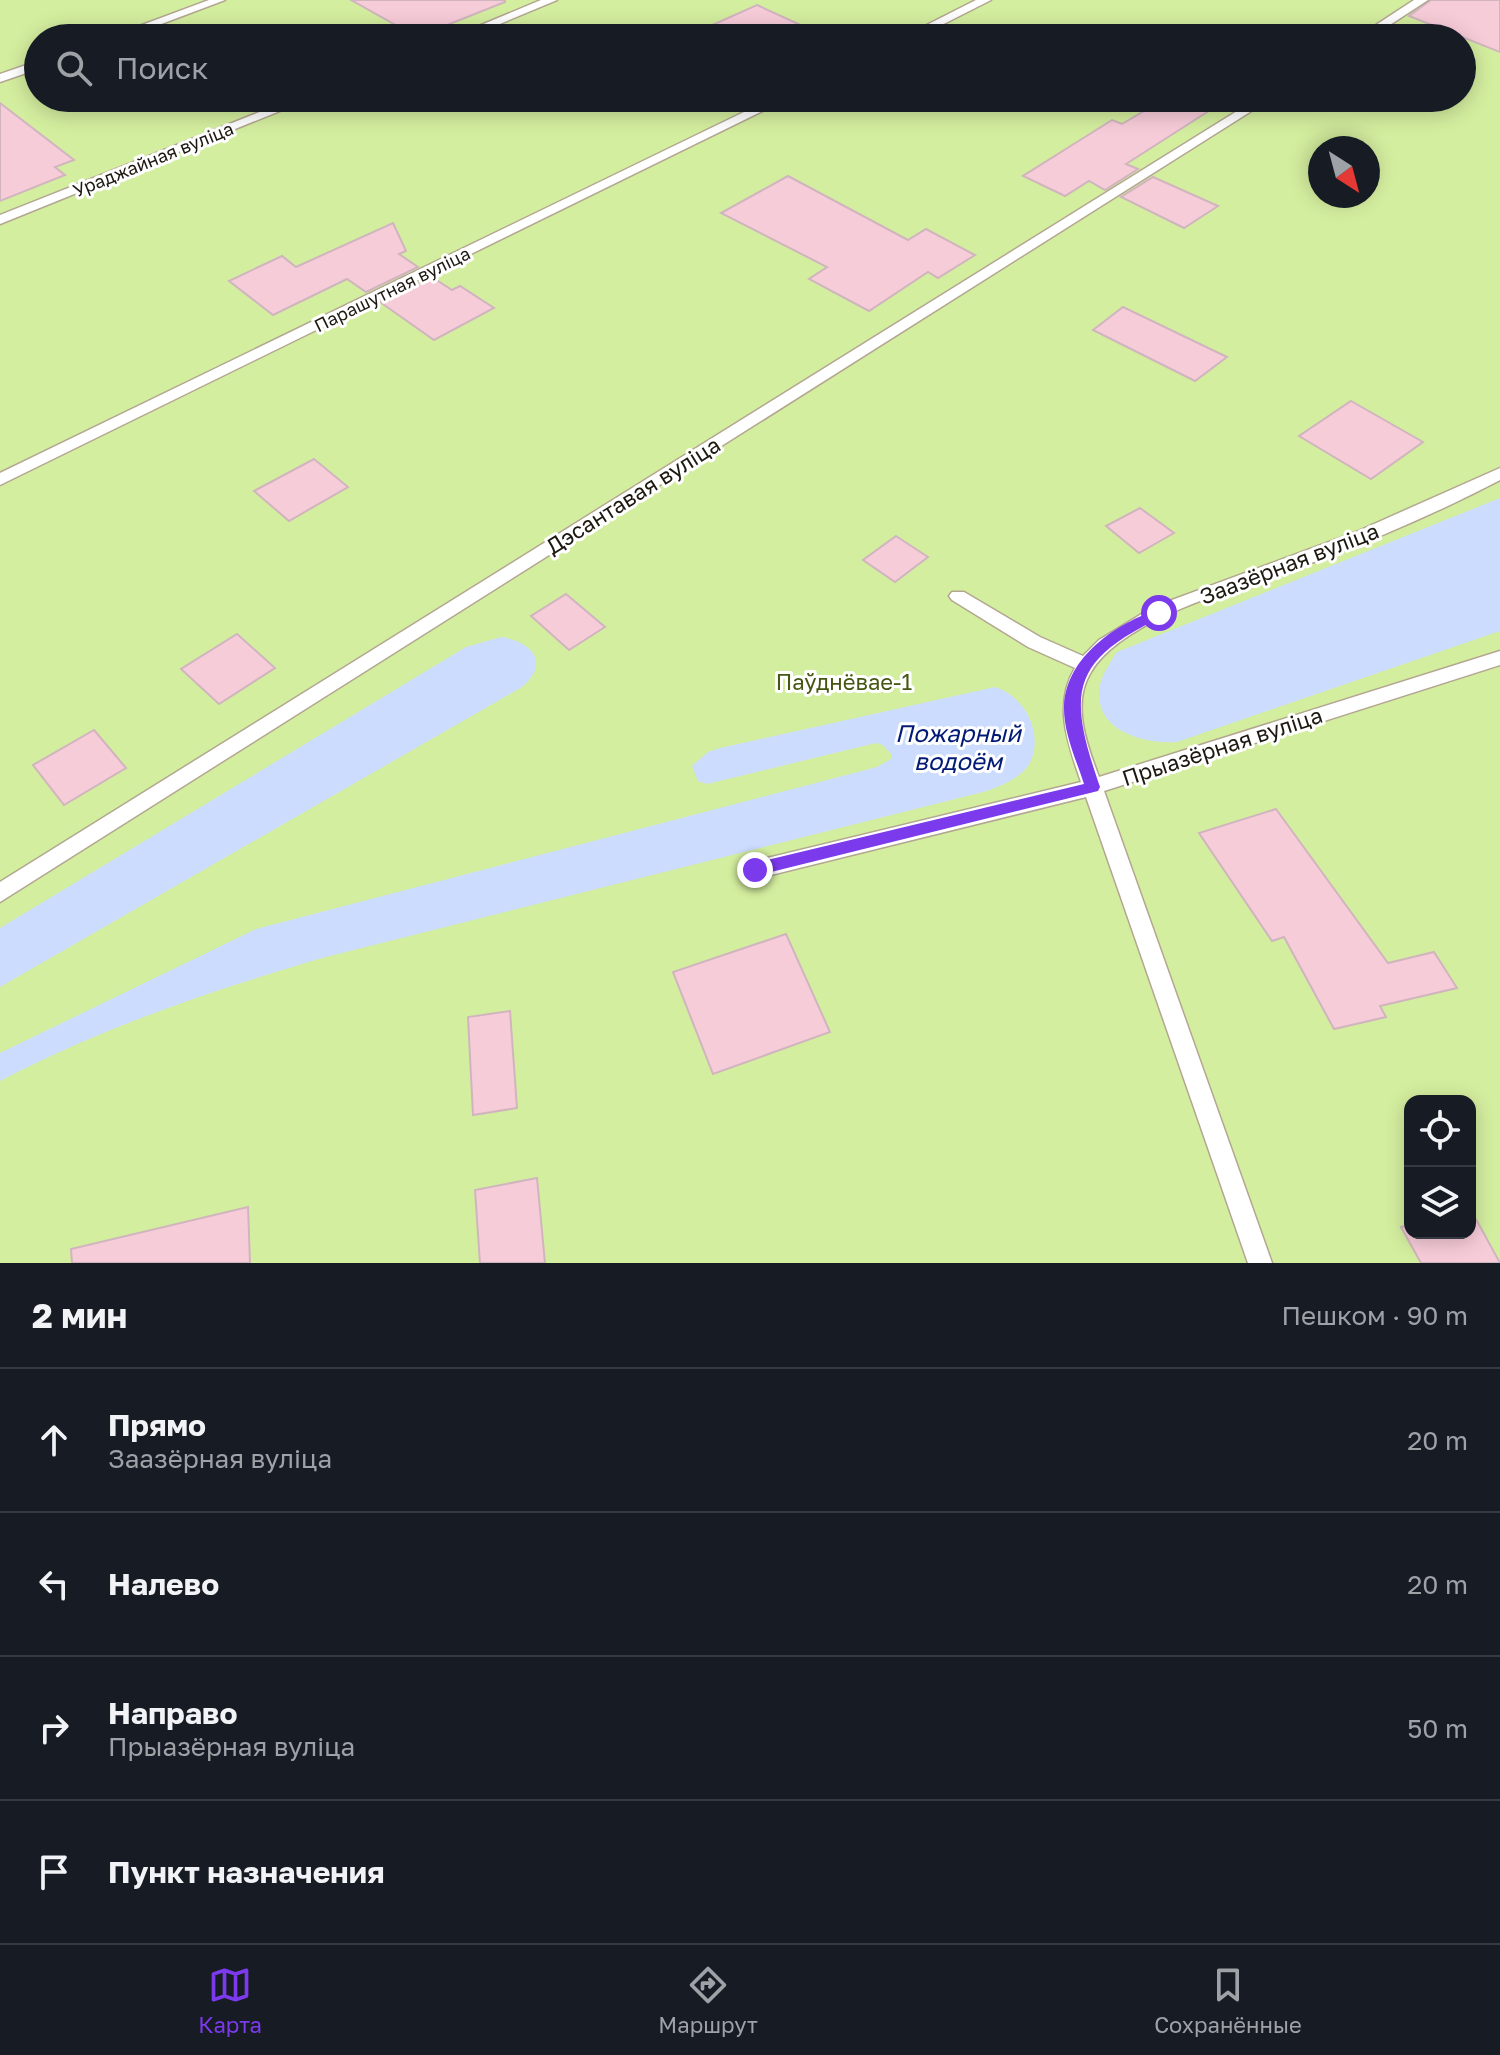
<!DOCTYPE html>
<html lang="ru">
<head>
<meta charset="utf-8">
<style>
	:root { --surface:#171b24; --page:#242831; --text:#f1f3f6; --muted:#9ea1a6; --line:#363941; --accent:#7c3aed }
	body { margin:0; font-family:"Golos Text",sans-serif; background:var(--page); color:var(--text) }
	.controls { position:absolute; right:24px; bottom:24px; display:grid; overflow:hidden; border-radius:16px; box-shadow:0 4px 20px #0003 }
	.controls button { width:72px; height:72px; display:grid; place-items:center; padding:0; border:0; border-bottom:2px solid var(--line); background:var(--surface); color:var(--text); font:40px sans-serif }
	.compass { position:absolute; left:1308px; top:136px; width:72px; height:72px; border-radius:50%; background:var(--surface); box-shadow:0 4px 20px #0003; rotate:144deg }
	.stop { position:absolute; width:24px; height:24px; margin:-18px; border:6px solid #7c3aed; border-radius:50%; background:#fff }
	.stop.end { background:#7c3aed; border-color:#fff; box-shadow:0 2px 8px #0008 }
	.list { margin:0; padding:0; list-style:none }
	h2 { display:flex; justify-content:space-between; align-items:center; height:104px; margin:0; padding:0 32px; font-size:34px }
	h2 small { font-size:26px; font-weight:400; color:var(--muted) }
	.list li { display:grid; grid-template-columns:52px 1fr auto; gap:24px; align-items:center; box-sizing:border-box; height:144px; padding:0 32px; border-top:2px solid var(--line) }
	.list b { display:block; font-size:30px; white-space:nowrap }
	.list p { margin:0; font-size:26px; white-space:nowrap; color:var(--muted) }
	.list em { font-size:26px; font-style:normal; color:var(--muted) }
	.icon { flex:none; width:44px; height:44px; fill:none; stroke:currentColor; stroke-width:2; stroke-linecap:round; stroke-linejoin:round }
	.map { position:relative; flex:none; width:1500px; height:1263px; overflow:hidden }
	.search { position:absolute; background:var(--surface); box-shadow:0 4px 20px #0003; left:24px; right:24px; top:24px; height:88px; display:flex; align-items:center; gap:20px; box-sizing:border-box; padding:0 28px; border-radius:44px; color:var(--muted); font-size:30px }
	.sheet { height:680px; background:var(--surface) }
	nav { display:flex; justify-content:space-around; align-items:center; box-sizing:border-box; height:112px; border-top:2px solid var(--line); background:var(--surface); font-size:22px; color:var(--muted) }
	nav a { display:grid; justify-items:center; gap:4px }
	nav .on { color:var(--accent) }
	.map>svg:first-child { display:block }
	.green { fill:#d4ee9f; fill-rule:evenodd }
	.water { fill:#cbdcfe }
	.building { fill:#f7ccd9; stroke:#d1b5be; stroke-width:2 }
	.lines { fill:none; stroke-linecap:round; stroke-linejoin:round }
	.lane-casing { stroke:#b3a791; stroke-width:3 }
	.lane { fill:#fff; fill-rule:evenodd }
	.route { fill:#7c3aed }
	.labels { text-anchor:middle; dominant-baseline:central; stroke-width:6; stroke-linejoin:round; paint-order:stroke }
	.far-street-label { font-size:18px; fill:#1d1810; stroke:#fff }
	.street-label { font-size:22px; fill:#1d1810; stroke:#fff }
	.park-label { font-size:22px; fill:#455712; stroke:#fff }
	.water-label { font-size:24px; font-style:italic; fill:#021a76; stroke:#fff }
</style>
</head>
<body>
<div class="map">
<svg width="1500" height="1263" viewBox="0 0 1500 1263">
	<rect width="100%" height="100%" fill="#fff4e2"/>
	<!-- green -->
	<path class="green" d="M0,0H1500V1263H0ZM38,38H1462V98H38ZM1320,148H1368V196H1320ZM1410,1101H1470V1233H1410Z"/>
	<!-- water -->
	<g class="water">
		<path d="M1500,498V631L1177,742C1146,744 1097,733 1099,691C1100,676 1110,664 1117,652Z"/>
		<path d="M501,637C533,642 550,663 522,687L0,987V928L466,647Z"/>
		<path d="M995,687C1023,696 1042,728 1032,758C1026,776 1003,785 987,791L322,958C211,991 103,1027 0,1081V1053L256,929L877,767L891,759V754L883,745L876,743L707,784L698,781L692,766L708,752L720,748Z"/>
	</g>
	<!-- building -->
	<g class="building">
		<polygon points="351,0 505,0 505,2 417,37"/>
		<polygon points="1431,0 1500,0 1500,52 1409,16"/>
		<polygon points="757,5 829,38 718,38 701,30"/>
		<polygon points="1166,98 1229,98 1126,164 1138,169 1105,190 1089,181 1065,196 1023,176 1112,120 1122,124"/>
		<polygon points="0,103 74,160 55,167 65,175 0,201"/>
		<polygon points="788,176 908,240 926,229 975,255 938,278 928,272 869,311 809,279 827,267 721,213"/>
		<polygon points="1153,177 1218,206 1184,228 1121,197"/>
		<polygon points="393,223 406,251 399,254 418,267 366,292 347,279 273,315 229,281 282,256 296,267"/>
		<polygon points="432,277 452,290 460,286 494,308 434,340 380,302"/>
		<polygon points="1123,307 1227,357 1195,381 1093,330"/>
		<polygon points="1351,401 1423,442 1371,479 1299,436"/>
		<polygon points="314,459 348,487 289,521 254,491"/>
		<polygon points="1140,508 1174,533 1139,553 1106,526"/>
		<polygon points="896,536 928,557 895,582 863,560"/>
		<polygon points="566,594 605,627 569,650 531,616"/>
		<polygon points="237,634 275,668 219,704 181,669"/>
		<polygon points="94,730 126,768 64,805 33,765"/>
		<polygon points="1276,809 1388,963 1434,952 1457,988 1380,1006 1386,1017 1334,1029 1284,937 1272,941 1199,833"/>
		<polygon points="786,934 830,1032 713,1074 673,972"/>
		<polygon points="510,1011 517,1108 473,1115 468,1017"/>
		<polygon points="537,1178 545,1263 480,1263 475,1190"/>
		<polygon points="248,1207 250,1263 72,1263 71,1249"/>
		<polygon points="1471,1210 1500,1263 1421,1263 1401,1227 1410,1225 1410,1233 1470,1233"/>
	</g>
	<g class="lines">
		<!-- lane casing -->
		<g class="lane-casing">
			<g id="lane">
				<polygon points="209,0 225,0 124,38 107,38"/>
				<polygon points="541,0 557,0 466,38 450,38"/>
				<polygon points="976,0 991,0 916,38 901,38"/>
				<polygon points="1414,0 1428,0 1370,38 1356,38"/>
				<polygon points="38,61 38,69 0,82 0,74"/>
				<polygon points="295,98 312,98 0,224 0,215"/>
				<polygon points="773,98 789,98 0,485 0,473"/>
				<polygon points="1258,98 1272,98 0,902 0,882"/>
				<path d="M1500,468V480C1443,510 1383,536 1322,559C1259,583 1127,613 1091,672C1071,704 1087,745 1099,777L1500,651V665L1104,791L1272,1263H1248L1086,797L755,879L748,876L745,870L748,864L755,861L1081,782C1068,744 1053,705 1075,668L1028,647L952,600L949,596L952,592H964L1040,637L1083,656L1099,640L1153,607L1356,532Z"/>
			</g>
		</g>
		<!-- lane -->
		<use href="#lane" class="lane"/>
	</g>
	<!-- route -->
	<path class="route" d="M1159,609L1166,613L1164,616C1068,661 1068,694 1100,787L1098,791L755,876L750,874V865L755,863L1084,784C1076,759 1063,732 1064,705C1067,656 1117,623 1159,609Z"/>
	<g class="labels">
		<!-- far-street labels -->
		<g class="far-street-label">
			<text transform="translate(153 159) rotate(-22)">Ураджайная вуліца</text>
			<text transform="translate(392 289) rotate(-26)">Парашутная вуліца</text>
		</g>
		<!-- street labels -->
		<g class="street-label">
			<text transform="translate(633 495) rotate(-32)">Дэсантавая вуліца</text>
			<text transform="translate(1289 563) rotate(-21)">Заазёрная вуліца</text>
			<text transform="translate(1222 746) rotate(-18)">Прыазёрная вуліца</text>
		</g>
		<!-- park labels -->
		<g class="park-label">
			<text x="844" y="681">Паўднёвае-1</text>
		</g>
		<!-- water labels -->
		<g class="water-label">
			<text x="958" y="732">Пожарный<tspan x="958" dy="28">водоём</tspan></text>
		</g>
	</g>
</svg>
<div class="controls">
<button><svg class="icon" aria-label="locate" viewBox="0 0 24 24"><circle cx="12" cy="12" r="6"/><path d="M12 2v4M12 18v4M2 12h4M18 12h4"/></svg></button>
<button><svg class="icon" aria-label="layers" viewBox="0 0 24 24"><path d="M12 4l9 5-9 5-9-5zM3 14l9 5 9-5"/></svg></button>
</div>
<svg class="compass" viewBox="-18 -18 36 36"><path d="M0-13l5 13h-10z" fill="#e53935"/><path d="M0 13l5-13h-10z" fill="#9ea1a6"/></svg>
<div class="stop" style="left:1159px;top:613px"></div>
<div class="stop end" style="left:755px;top:870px"></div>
<div class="search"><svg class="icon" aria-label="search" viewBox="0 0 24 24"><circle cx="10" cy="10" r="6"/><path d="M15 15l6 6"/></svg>Поиск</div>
</div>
<section class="sheet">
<h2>2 мин<small>Пешком · 90 m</small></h2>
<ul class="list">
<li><svg class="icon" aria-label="ahead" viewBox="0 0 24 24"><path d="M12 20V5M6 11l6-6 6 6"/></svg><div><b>Прямо</b><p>Заазёрная вуліца</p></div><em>20 m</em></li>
<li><svg class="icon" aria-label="left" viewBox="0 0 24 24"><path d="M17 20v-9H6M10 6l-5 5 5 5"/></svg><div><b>Налево</b></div><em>20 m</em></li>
<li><svg class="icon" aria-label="right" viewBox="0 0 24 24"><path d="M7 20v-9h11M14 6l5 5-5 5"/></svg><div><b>Направо</b><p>Прыазёрная вуліца</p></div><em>50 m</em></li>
<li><svg class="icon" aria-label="arrive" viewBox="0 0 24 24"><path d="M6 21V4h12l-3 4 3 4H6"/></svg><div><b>Пункт назначения</b></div></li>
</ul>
</section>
<nav>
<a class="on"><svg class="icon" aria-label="map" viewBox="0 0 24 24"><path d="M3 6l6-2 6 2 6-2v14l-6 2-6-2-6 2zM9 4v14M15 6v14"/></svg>Карта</a>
<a><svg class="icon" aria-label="directions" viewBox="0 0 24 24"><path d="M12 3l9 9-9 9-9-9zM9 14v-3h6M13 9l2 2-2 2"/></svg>Маршрут</a>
<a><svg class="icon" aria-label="saved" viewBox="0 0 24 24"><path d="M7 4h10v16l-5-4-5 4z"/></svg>Сохранённые</a>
</nav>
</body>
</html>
